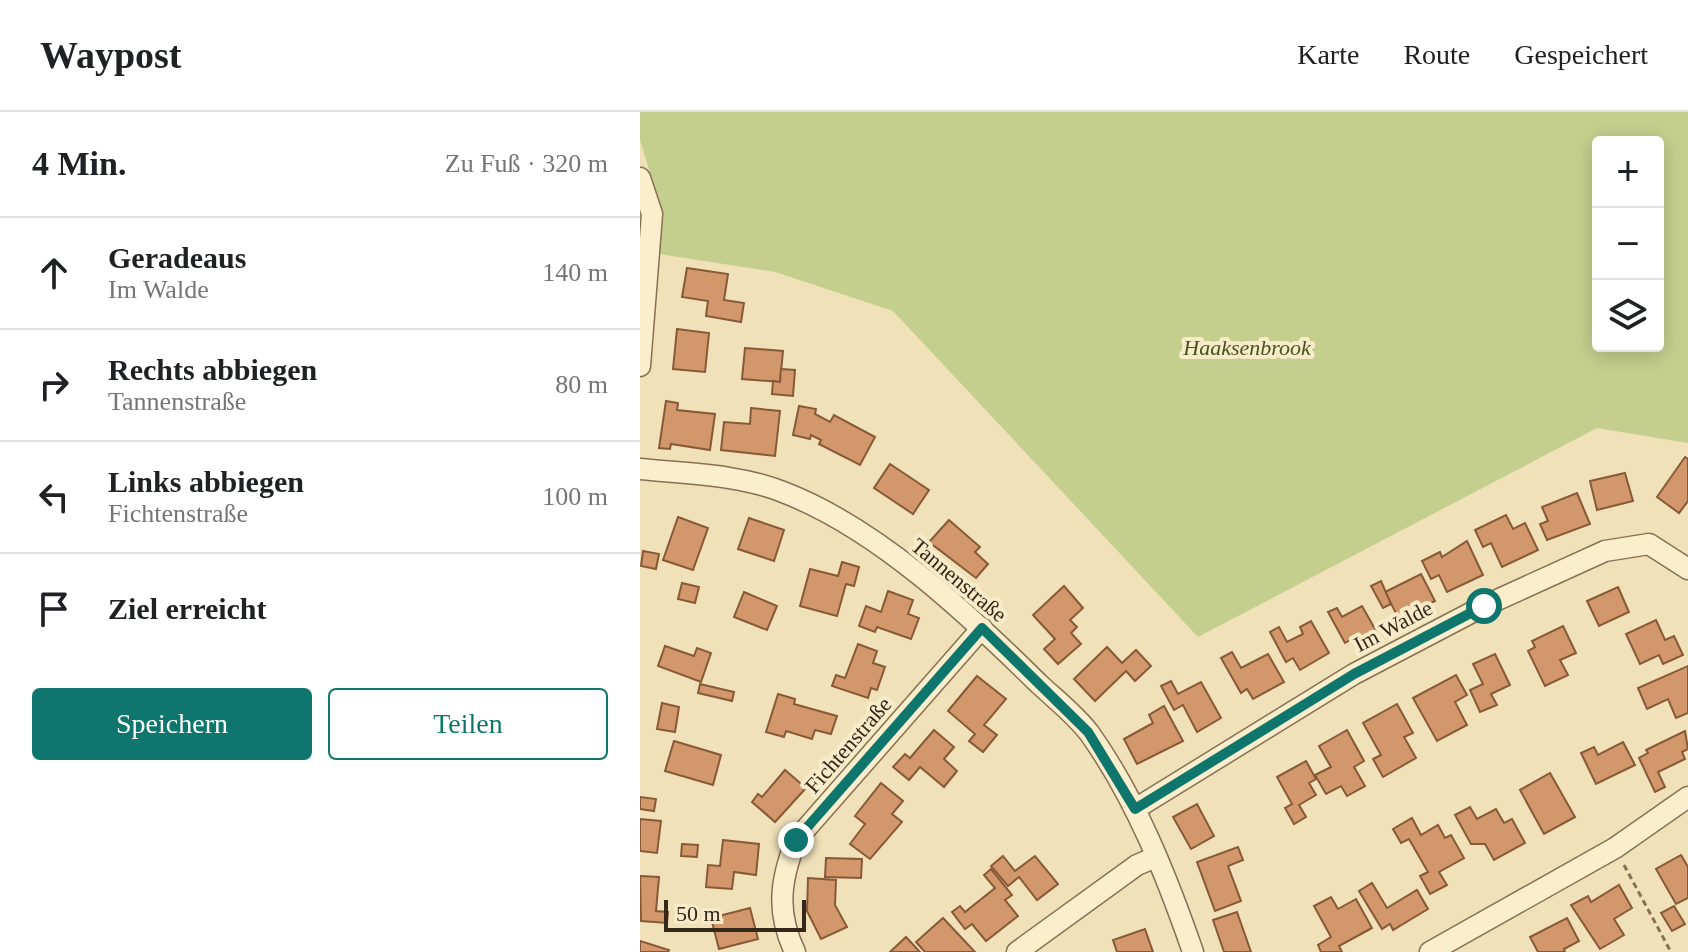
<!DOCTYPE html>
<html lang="de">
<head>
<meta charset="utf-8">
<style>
	:root { --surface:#fff; --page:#f6f6f6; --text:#202124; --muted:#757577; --line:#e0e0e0; --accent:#0f766e }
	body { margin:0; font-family:Georgia,serif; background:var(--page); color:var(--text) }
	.controls { position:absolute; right:24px; top:24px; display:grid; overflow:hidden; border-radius:8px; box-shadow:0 4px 20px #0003 }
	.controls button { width:72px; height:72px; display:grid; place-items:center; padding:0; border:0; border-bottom:2px solid var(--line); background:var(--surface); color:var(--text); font:40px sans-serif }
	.scale { position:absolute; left:24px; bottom:20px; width:142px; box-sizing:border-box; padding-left:8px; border:4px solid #352719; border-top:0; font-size:22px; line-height:28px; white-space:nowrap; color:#352719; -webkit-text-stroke:6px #f8ebc9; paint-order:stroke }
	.stop { position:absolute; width:24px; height:24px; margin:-18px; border:6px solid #0f766e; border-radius:50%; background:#fff }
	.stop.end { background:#0f766e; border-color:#fff; box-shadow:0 2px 8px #0008 }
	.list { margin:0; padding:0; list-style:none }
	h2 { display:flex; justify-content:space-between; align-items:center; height:104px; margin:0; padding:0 32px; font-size:34px }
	h2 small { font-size:26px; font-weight:400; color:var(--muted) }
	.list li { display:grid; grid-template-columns:52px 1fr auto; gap:24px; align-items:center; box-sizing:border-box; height:112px; padding:0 32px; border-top:2px solid var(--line) }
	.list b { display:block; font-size:30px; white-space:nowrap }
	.list p { margin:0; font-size:26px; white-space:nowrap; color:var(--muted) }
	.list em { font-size:26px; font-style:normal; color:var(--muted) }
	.actions { display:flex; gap:16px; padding:24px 32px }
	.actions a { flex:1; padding:18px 0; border:2px solid var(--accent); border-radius:8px; text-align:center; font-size:28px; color:var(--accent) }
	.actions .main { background:var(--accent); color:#fff }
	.icon { flex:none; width:44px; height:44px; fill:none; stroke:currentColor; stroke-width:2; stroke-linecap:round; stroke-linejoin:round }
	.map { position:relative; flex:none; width:1048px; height:840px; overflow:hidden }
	header { display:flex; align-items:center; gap:48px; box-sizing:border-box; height:112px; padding:0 40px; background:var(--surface); border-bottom:2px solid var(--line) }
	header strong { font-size:38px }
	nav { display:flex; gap:44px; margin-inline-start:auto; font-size:28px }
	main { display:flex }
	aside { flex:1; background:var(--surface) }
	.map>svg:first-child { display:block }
	.green { fill:#c5cf8d; fill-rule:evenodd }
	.building { fill:#d2986b; stroke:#885937; stroke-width:2 }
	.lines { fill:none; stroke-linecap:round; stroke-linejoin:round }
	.minor-casing { stroke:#887053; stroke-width:23 }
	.path { stroke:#887053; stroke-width:3; stroke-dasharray:6 4; stroke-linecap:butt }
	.minor { stroke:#fbeecc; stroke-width:20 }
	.route { stroke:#0f766e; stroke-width:10 }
	.labels { text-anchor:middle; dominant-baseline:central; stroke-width:8; stroke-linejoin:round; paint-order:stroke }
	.park-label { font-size:22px; font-style:italic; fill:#45531e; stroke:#f8ebc9 }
	.street-label { font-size:22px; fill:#352719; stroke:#f8ebc9 }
</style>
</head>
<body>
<header>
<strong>Waypost</strong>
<nav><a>Karte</a><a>Route</a><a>Gespeichert</a></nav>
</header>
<main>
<aside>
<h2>4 Min.<small>Zu Fuß · 320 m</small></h2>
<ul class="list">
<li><svg class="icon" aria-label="ahead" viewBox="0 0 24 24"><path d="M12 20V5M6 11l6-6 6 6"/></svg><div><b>Geradeaus</b><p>Im Walde</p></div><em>140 m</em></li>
<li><svg class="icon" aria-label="right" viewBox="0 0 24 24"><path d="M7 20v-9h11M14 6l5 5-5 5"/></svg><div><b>Rechts abbiegen</b><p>Tannenstraße</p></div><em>80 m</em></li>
<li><svg class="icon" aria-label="left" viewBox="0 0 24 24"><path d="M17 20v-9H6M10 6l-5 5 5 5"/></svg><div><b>Links abbiegen</b><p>Fichtenstraße</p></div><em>100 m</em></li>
<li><svg class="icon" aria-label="arrive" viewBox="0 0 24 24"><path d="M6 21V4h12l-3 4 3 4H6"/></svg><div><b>Ziel erreicht</b></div></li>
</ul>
<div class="actions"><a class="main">Speichern</a><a>Teilen</a></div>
</aside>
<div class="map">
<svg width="1048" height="840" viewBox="0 0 1048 840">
	<rect width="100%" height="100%" fill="#f1e1b9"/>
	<!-- green -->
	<path class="green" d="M0,0H1048V331L957,316L558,525L253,199L135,160L19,142V90L0,28ZM958,30H1018V234H958Z"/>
	<!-- building -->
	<g class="building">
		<polygon points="47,156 88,162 84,188 104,191 101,210 66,204 68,189 42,185"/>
		<polygon points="37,217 69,221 65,260 33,257"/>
		<polygon points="105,236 143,239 140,270 102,267"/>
		<polygon points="141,257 155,258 153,284 132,282 133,269 140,270"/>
		<polygon points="26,289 38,291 37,298 75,302 70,338 31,332 30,337 19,336"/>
		<polygon points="159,294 176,297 175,302 190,310 194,303 235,325 220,353 179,332 181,328 171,323 170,327 153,323"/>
		<polygon points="111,296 140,299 135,344 81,338 84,310 110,312"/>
		<polygon points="1045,345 1048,347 1048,389 1039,401 1017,385"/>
		<polygon points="250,352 289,378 273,402 234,376"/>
		<polygon points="985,361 993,389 957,398 950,369"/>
		<polygon points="937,381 950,412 907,428 900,412 908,409 902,395"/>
		<polygon points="866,403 873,417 885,411 898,438 862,455 851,431 843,435 835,418"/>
		<polygon points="38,405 68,416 53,458 23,448"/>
		<polygon points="109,406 144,418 134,449 98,437"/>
		<polygon points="309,408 340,435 335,440 348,452 336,466 289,430"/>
		<polygon points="827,429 843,463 807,480 799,463 791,467 782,449 800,440 802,445"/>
		<polygon points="3,439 19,442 16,457 1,454"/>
		<polygon points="202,450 219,455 214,474 206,472 197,504 160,494 170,457 198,464"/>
		<polygon points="781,462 795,489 759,507 745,480"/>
		<polygon points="741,469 751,492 743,496 731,474"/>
		<polygon points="42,471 59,475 55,491 38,487"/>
		<polygon points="424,474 443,496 430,508 437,515 431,521 441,532 418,552 404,537 415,527 393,503"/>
		<polygon points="978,475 989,500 959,514 947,489"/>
		<polygon points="248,479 273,488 268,502 279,506 271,527 237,515 235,520 219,514 226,494 241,500"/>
		<polygon points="104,480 137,494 127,518 94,505"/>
		<polygon points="722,494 739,524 717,536 712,527 705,531 688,500 697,496 702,505"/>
		<polygon points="1016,508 1025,528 1034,524 1043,543 1023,552 1019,543 1000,552 986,522"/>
		<polygon points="671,509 689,541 660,558 653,546 646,550 630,520 639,515 647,530 663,522 660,515"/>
		<polygon points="923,514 936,541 920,548 928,563 905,574 888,539 895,535 892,529"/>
		<polygon points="218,532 237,539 233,551 245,555 237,578 231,576 228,586 192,574 196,563 205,566"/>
		<polygon points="25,534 54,544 57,536 71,541 61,570 18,554"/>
		<polygon points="467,535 482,551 496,538 511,554 495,569 486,559 455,589 434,567"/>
		<polygon points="592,540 601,556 628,542 644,570 613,587 607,577 601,581 581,546"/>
		<polygon points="855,542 870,573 851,582 857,593 840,600 830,578 843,572 833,552"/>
		<polygon points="1048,554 1048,601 1036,606 1028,587 1007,597 998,576"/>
		<polygon points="816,563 827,583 815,590 827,613 797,629 773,586"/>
		<polygon points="337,564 366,587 344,613 357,623 343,640 329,629 335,622 308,599"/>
		<polygon points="531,569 538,582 561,570 581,606 557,620 543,593 534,598 521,574"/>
		<polygon points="60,572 94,580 92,589 58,581"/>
		<polygon points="138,582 155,587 154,592 197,604 191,622 175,618 172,627 146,619 144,625 126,620"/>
		<polygon points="22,591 39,595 35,620 17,617"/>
		<polygon points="757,592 773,621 764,625 776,646 743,665 733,647 741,643 723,611"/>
		<polygon points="524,594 543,629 497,652 484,627 513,611 509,603"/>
		<polygon points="294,618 314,635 304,647 317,659 304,675 280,655 269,668 253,655 265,642 270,646"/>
		<polygon points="707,618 724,649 714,655 725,674 707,684 701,674 686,682 675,663 691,655 679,634"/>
		<polygon points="1045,619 1048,637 1042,640 1045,647 1018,660 1025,675 1015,680 999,646 1008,641 1006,638"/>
		<polygon points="34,629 81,643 73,673 25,659"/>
		<polygon points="983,630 995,653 956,672 941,641 954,635 958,643"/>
		<polygon points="666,649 676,667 669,671 676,683 659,693 666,705 654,712 645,696 652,692 637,665"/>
		<polygon points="145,658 166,676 135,710 112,690 118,682 122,685"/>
		<polygon points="910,661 935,705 904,722 880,678"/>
		<polygon points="241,671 263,689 252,702 262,710 230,747 210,732 225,712 215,704"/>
		<polygon points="0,685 16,687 14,699 0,697"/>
		<polygon points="557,692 574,724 551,737 533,705"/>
		<polygon points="830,695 837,707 856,697 864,711 872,707 885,731 854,748 845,732 831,732 815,703"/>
		<polygon points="772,706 781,723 798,713 805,726 811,723 824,746 799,760 807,773 790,782 780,764 788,760 769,727 761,731 753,717"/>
		<polygon points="0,707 21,709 17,741 0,739"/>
		<polygon points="83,728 119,732 116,763 94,760 92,777 66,775 68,753 80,754"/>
		<polygon points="42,732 58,733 57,745 41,744"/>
		<polygon points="598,735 603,748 588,754 601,789 575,799 557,750"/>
		<polygon points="1041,743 1048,755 1048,786 1036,792 1016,757"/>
		<polygon points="363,744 375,759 395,744 418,772 397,788 379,765 368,774 351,754"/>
		<polygon points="186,746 222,747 221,766 185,765"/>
		<polygon points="351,757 372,783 365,788 378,804 346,829 332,812 325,817 312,800 320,794 325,800 355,776 344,763"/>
		<polygon points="0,764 19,765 16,799 28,800 27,811 1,809"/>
		<polygon points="168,766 196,768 195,793 207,815 181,827 167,799"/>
		<polygon points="732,771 747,796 777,778 788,797 753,818 750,812 742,817 719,779"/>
		<polygon points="979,773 992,796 974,807 984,823 960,837 931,793 948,784 951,790"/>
		<polygon points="691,785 698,797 716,787 732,816 699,834 702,840 681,840 678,833 691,825 674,794"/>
		<polygon points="1034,794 1045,812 1032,819 1021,801"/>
		<polygon points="110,796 118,827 79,837 71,806"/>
		<polygon points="597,800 611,840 584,840 573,808"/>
		<polygon points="303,806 335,840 285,840 276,830"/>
		<polygon points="927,806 939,829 924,837 925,840 898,840 890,825"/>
		<polygon points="505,817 513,840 477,840 473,828"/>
		<polygon points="266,825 280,840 250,840"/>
		<polygon points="0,829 29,838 28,840 0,840"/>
	</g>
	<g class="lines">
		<!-- minor casing -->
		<g class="minor-casing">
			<g id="minor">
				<polyline points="0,66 12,102 0,254"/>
				<path d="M0,357C48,362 98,362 143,380C237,416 327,501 398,571C415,587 436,603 450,622C496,687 527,765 553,840"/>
				<polyline points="495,697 714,562 844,494 965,439 1009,432 1048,457"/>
				<path d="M155,840C136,800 140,769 156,728L342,516"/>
				<polyline points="377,840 497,753 516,745"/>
				<polyline points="790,840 975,736 1048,685"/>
			</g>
		</g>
		<!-- path -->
		<polyline class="path" points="984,753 1031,840"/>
		<!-- minor -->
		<use href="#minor" class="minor"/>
	</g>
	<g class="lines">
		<!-- route -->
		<polyline class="route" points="156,728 342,516 448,620 495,697 714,562 844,494"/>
	</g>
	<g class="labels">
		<!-- park labels -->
		<g class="park-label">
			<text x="607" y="235">Haaksenbrook</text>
		</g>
		<!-- street labels -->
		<g class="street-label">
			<text transform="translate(319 468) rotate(40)">Tannenstraße</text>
			<text transform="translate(753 514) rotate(-28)">Im Walde</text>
			<text transform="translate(208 633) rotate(-49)">Fichtenstraße</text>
		</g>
	</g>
</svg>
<div class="controls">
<button>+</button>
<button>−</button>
<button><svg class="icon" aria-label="layers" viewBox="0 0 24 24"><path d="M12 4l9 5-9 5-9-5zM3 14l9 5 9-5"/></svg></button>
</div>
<div class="scale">50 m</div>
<div class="stop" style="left:844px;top:494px"></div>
<div class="stop end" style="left:156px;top:728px"></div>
</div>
</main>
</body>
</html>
